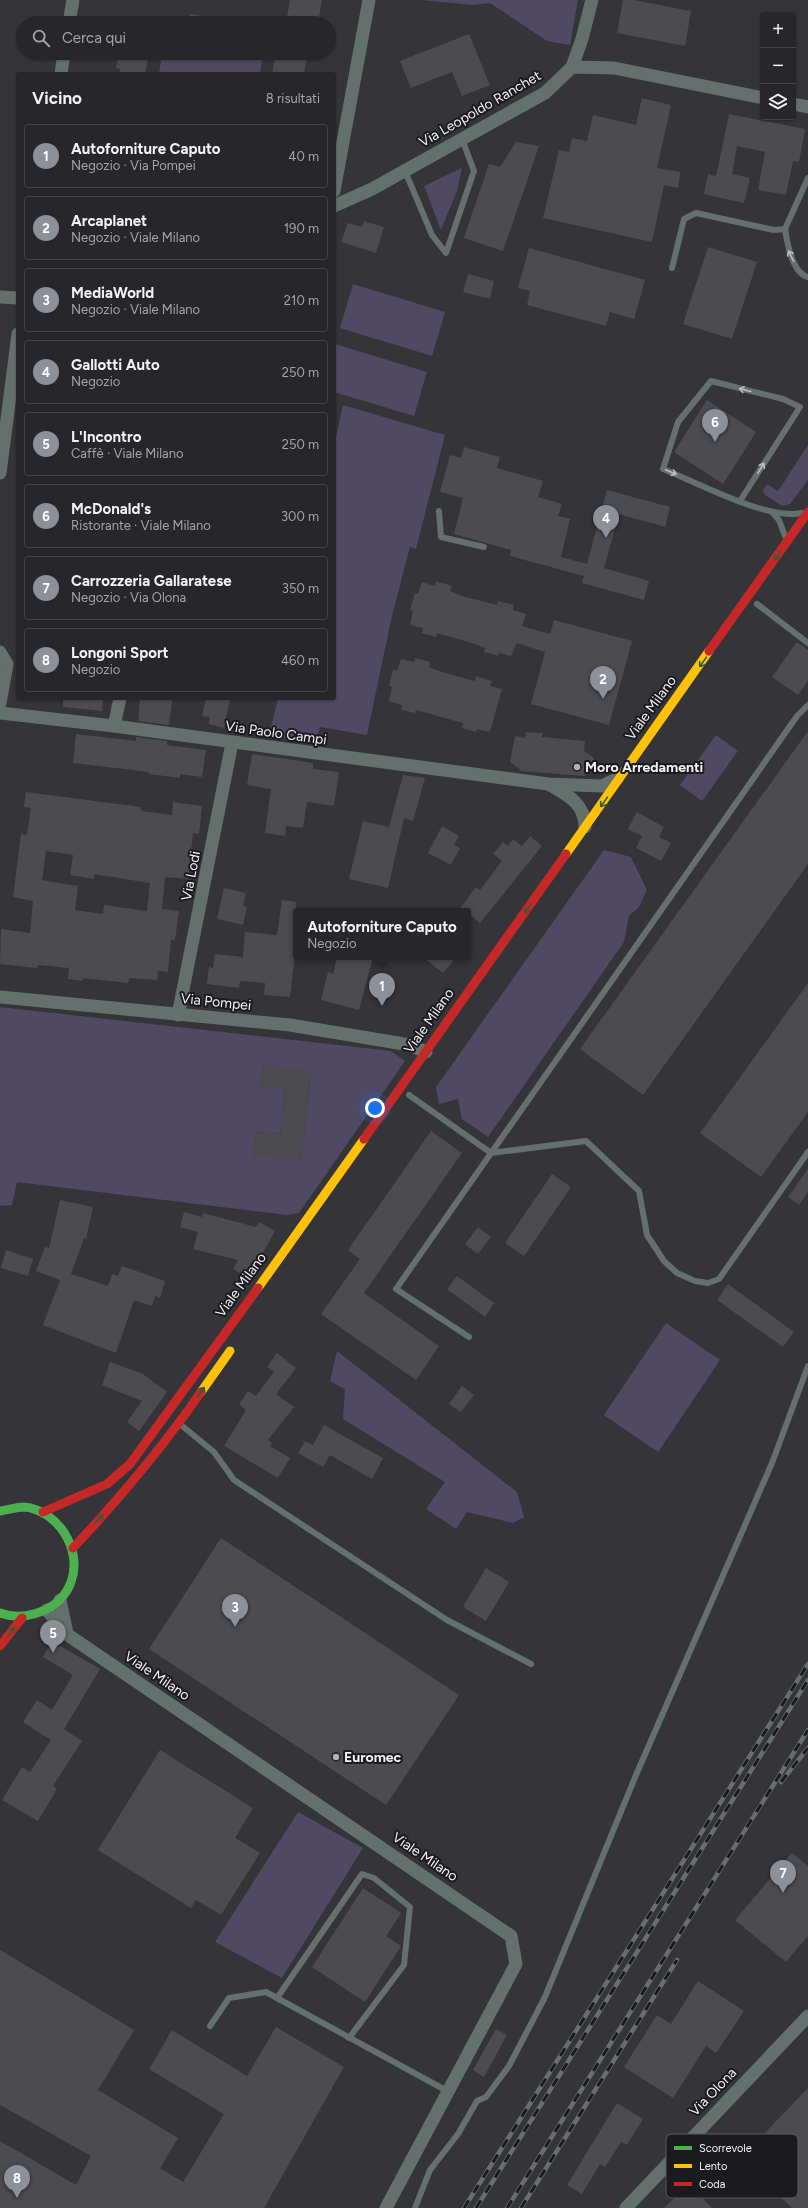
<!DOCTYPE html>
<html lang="it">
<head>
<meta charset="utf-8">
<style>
	:root { --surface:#27272b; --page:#2f2f33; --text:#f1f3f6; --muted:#a4a5a9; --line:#434447; --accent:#8c9099 }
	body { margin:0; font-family:Figtree,sans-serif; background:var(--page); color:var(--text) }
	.controls { position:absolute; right:12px; top:12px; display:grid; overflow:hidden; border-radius:4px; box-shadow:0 1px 3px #0004 }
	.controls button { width:36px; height:36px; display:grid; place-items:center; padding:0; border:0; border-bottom:1px solid var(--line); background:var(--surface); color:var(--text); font:20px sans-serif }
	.you { position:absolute; left:375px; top:1108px; width:14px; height:14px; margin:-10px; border:3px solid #fff; border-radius:50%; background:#1a73e8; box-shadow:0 0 0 6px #1a73e833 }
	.badge { display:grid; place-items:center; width:26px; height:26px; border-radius:50%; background:var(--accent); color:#fff; font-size:13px; font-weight:700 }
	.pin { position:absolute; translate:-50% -33px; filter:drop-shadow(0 1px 2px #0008) }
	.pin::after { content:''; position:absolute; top:21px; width:14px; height:12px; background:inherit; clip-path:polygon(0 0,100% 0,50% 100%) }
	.popup { position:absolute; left:293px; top:908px; width:178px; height:52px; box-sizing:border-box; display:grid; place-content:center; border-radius:4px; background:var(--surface); filter:drop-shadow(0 1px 3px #0005); font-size:13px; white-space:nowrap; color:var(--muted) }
	.popup b { font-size:15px; color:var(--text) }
	.popup::after { content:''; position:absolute; left:50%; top:100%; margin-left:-8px; border:8px solid transparent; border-top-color:var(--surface) }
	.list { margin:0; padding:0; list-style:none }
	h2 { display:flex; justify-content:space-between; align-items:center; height:52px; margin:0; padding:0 16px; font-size:17px }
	h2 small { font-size:13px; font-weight:400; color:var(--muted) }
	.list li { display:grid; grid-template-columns:26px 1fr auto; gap:12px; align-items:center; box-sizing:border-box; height:64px; margin:0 8px 8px; padding:0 8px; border:1px solid var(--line); border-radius:4px }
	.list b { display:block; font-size:15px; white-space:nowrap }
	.list p { margin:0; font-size:13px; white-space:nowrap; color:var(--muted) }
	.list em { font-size:13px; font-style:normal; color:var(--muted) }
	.icon { flex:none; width:22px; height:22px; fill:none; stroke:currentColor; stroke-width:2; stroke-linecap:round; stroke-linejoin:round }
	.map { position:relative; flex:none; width:808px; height:2208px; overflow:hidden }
	.search { position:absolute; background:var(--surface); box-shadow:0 1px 3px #0004; left:16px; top:16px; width:320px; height:44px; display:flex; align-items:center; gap:10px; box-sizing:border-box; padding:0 14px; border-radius:22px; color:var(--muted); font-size:15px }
	.panel { position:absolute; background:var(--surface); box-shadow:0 1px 3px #0004; left:16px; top:72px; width:320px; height:628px; border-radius:4px }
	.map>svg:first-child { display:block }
	.green { fill:#4f4963; fill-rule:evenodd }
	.building { fill:#4c4c50; fill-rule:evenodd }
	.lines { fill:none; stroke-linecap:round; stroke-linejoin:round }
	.lane { stroke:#64706c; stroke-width:6 }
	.street { stroke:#64706c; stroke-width:13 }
	.fast { stroke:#4caf50; stroke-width:9 }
	.slow { stroke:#ffc107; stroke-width:9 }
	.jam { stroke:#c62828; stroke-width:9 }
	.rail-casing { stroke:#676e6d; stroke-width:4.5 }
	.rail { stroke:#1a1a1f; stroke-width:3; stroke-dasharray:9; stroke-linecap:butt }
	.oneway { stroke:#babec1 }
	.oneway2 { stroke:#305d35 }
	.poi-dot { fill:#b0b0b6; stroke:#1a1a1f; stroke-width:1.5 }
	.labels { text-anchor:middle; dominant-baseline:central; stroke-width:4; stroke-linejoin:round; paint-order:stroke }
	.street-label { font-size:14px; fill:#f3f2f9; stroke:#1a1a1f }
	.poi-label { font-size:14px; font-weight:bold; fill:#f3f2f9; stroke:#1a1a1f; text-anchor:start }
	.key { fill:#1a1a1f; stroke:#5b5b60; stroke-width:1 }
	.key-label { font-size:11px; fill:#f3f2f9 }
</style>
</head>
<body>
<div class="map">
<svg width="808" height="2208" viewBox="0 0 808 2208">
	<rect width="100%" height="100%" fill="#343439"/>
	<!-- green -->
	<g class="green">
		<polygon points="421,0 578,0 570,45 547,41 490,3 473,5"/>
		<polygon points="191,14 241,23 180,23"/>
		<polygon points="162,53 263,53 260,74 159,74"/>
		<polygon points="462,168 457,191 441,230 424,186"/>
		<polygon points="353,284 445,312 432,356 340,328"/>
		<polygon points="335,344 427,372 414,416 334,392"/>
		<polygon points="343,405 445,435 416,549 410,547 391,620 367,735 320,727 316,743 269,735 278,698 334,698 334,446"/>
		<polygon points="808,445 808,480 790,504 782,506 765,495 763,490 767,484 778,491"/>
		<polygon points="716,735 738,751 702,801 680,785"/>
		<polygon points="604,850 631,857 647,890 639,907 629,916 624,942 488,1137 462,1119 458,1099 439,1104 436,1087"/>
		<path d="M0,1007L391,1051L405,1061L299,1213L287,1215L17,1182L12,1205L0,1206ZM263,1065L311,1072L301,1160L253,1155L256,1132L280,1134L285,1089L260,1086Z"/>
		<polygon points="666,1323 720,1360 658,1452 604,1415"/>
		<polygon points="337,1351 517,1492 524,1517 513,1523 467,1512 456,1529 426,1509 445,1482 343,1419 345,1389 330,1381"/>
		<polygon points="298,1812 363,1848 282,1978 215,1942"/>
	</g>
	<!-- building -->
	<g class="building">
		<polygon points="290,0 322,0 318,23 286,23"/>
		<polygon points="623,0 634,0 691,11 685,46 617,33"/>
		<polygon points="469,34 490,85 462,96 452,72 411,88 400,61"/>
		<polygon points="119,53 149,53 145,74 119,74 120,69 116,68"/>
		<polygon points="276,53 308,53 304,74 272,74"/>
		<polygon points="642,98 671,105 657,168 680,172 678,188 664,185 652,242 543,218 559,150 569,152 572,138 587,141 593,115 636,125"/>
		<polygon points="729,114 805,129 799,162 793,161 786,195 758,190 765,152 737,146 732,174 750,178 744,203 704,194 708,174 716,176"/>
		<polygon points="516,142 539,146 503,251 464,238 489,164 500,167"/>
		<polygon points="364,221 384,227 376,253 341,242 348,223 362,227"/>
		<polygon points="708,247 757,262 732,339 683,324"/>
		<polygon points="529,248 645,280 634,319 610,312 606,326 527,305 530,291 518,288"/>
		<polygon points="468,274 494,281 490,299 463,292"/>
		<polygon points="707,400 756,432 723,484 674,452"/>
		<polygon points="464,447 500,457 497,468 543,481 538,497 562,504 558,516 570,519 561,557 587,564 607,490 670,507 665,527 619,514 604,568 649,581 644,600 582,583 584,576 510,556 511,550 454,534 463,498 440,492 450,455 461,458"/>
		<polygon points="436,581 452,586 450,591 462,596 497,605 498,601 514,605 513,610 526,614 522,626 550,634 554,620 632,641 609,725 531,704 545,652 517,643 511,656 499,653 498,656 484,652 485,648 472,643 437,633 436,637 422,633 423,628 410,625 413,611 410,610 415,593 418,594 422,582 435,586"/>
		<polygon points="797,642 808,650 808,681 798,695 772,677"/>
		<polygon points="415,658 430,662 429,667 442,672 475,681 476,676 492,681 490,686 502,689 490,732 477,729 476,732 462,728 463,723 416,710 415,713 401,710 402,705 389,701 392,687 389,686 393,670 397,671 401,659 414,662"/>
		<polygon points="63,698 103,698 102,711 63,707"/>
		<polygon points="140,698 172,700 169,725 138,721"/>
		<polygon points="206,698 230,698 224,728 209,724 210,717 202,716"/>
		<polygon points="808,731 808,864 643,1095 580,1049"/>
		<polygon points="526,732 542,733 542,737 585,741 584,751 594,758 594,769 584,776 522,771 510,762 515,736 525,738"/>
		<polygon points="76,734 136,741 136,737 167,741 167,745 206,750 202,777 180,774 180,778 149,774 149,772 73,763"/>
		<polygon points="252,754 313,763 313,769 339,772 334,806 307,802 303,828 286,826 285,836 265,833 271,789 247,785"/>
		<polygon points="403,775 425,778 413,821 404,818 388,888 349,879 363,821 389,827"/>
		<path d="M26,792L141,807V811L172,815L173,802L202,806L199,834L193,833L188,879L165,877L162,909L179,911L175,940H171L168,972L158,971L157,980L129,978L128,983L83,978V981L68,979L69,968L38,965L37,968L0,964L1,929L30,933L33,901L13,897L21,834L27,835L31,808L24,807ZM46,851L73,855L70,875L94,879V874L150,883L147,911L104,905L103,914L75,910L78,886L42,880Z"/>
		<polygon points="637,812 664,827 659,837 671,843 661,861 636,848 642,836 628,829"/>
		<polygon points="442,826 459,836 454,845 460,848 451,865 428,853"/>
		<polygon points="530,836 542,846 480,923 468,913 468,911 460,908 476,887 480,890 502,861 493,854 503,842 508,846 513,839 522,846"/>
		<polygon points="224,888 246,893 243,906 247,907 243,925 217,919"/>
		<polygon points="282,900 296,902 296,943 290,997 264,995 265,983 240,981 239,988 207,984 209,967 213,968 215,954 243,957 245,932 277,935"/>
		<polygon points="337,957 373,957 359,1010 321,1000 328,972 333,974"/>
		<polygon points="423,957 456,957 443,973"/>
		<polygon points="808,983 808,1112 761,1177 700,1133"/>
		<polygon points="263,1065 311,1071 301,1161 253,1155 256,1132 280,1134 285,1089 260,1086"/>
		<polygon points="431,1131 462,1153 364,1293 439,1346 416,1380 321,1314 360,1259 348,1250"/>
		<polygon points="808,1169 808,1192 799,1205 788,1197"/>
		<polygon points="552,1174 571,1187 524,1256 505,1243"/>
		<polygon points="60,1200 93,1207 86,1239 84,1238 71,1274 108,1286 112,1274 118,1276 122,1266 165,1281 160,1298 155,1296 152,1306 134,1300 116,1353 43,1325 60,1280 36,1271 45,1247 49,1248"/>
		<polygon points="184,1212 202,1217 203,1213 256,1227 259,1222 275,1231 249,1278 233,1269 238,1260 193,1249 198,1232 180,1227"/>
		<polygon points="478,1227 491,1237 478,1254 465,1244"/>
		<polygon points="6,1250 33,1259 28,1276 1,1268"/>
		<polygon points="457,1276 494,1303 485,1317 447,1289"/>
		<polygon points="728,1284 794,1332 783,1347 717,1300"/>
		<polygon points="277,1353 296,1368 276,1394 294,1407 268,1440 272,1443 270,1446 290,1458 278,1478 224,1446 246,1410 239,1404 248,1391 256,1396 274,1372 267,1367"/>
		<polygon points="110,1362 143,1374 167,1392 139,1431 127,1422 142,1401 102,1385"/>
		<polygon points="462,1386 474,1395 461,1412 449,1404"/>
		<polygon points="324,1425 383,1458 372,1479 330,1455 323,1467 298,1453 305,1441 313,1445"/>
		<polygon points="221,1538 459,1695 386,1805 149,1649"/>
		<polygon points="486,1568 509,1582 486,1621 463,1607"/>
		<polygon points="52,1641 100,1669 64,1729 82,1741 53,1786 57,1789 38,1821 2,1800 22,1767 30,1772 51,1740 23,1722 37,1700 52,1710 73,1675 43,1657"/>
		<polygon points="160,1750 253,1808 235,1838 260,1853 221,1915 196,1900 191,1908 98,1850"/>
		<polygon points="792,1853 808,1866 808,1936 786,1962 735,1920"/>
		<polygon points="363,1888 401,1913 386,1936 401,1946 365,2002 312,1967"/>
		<polygon points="0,1950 134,2030 98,2090 178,2138 160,2168 183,2182 224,2114 149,2069 172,2030 247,2076 276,2027 344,2067 264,2208 0,2208 0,2141 76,2185 91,2156 0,2105"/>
		<polygon points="698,1981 744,2011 716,2053 706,2046 673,2098 624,2067 657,2015 671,2024"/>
		<polygon points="496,2029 507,2035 484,2077 473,2070"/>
		<polygon points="808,2088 808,2208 792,2208 740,2159"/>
		<polygon points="617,2103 643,2119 627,2145 621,2142 605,2167 600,2164 582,2194 567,2185"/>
		<polygon points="689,2184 712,2208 664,2208"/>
	</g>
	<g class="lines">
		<!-- lane -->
		<g class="lane">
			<polyline points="405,171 432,235 446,253 474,171 462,139"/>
			<path d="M785,229C787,242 792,273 808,277"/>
			<polyline points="672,268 684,219 696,213 774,230 785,229 808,178"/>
			<path d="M740,501L800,407L783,399L711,381L678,422L663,469C696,482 768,521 802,513"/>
			<polyline points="439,511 441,537 484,547"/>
			<polyline points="772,512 779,520 785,536"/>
			<polyline points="757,604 808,643"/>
			<polyline points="409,1095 491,1153 586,1141 639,1191 647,1235 664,1261 677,1273 695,1281 708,1283 719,1279 808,1152"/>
			<polyline points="469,1337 396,1289 797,716 808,705"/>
			<polyline points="181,1425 214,1452 234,1480 447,1620 531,1664"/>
			<polyline points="277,1998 362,1874 374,1878 410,1907 404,1965 349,2038"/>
			<polyline points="210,2026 229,1998 266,1992 449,2092"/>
			<polyline points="415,2208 430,2170 458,2134 477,2101 486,2097 509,2066 545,1997 636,1775 772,1463 808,1366"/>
		</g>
		<!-- street -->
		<g class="street">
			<polyline points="69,23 73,0"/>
			<polyline points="572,67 582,39 592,0"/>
			<polyline points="61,74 64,53"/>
			<polyline points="793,104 808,107"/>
			<polyline points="334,191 369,0"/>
			<polyline points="334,206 372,189 545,93 572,67 614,68 763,98"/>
			<polyline points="0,297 18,298"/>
			<polyline points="0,473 18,334"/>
			<polyline points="0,652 7,664 0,703"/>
			<polyline points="0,713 114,726 548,784 602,786 617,779"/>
			<polyline points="114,726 120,698"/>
			<path d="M550,785C568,795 585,804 585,827"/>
			<polyline points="0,997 290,1025 410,1045 426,1052"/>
			<polyline points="178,1015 232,743"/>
			<polyline points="60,1600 67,1633"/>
			<polyline points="47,1610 68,1635 511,1936 516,1964 386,2208"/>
			<polyline points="626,2208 808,2016"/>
		</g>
		<!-- fast -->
		<path class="fast" d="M0,1511C7,1510 17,1507 24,1507C58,1510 83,1550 71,1582C61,1610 26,1622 0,1613"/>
		<!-- slow -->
		<g class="slow">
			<polyline points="566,854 709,651"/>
			<polyline points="258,1288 364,1139"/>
			<polyline points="201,1392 230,1351"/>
		</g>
		<!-- jam -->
		<g class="jam">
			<polyline points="709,651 808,512"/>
			<polyline points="364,1139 566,854"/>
			<polyline points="43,1512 107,1484 130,1464 258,1288"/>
			<path d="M73,1548C119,1499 162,1448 201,1392"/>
			<polyline points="0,1646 22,1618"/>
		</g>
		<!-- rail casing -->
		<g class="rail-casing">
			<g id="rail">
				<polyline points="781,1782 808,1748"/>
				<polyline points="464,2208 808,1664"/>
				<polyline points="476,2208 808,1680"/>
				<polyline points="507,2208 808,1730"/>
				<polyline points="521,2208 677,1960"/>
			</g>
		</g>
		<!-- rail -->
		<use href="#rail" class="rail"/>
	</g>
	<!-- one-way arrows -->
	<defs><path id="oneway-shaft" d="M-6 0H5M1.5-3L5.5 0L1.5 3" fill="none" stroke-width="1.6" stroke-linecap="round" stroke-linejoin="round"/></defs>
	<g class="oneway">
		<use href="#oneway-shaft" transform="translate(791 256) rotate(-116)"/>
		<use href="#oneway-shaft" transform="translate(745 390) rotate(-166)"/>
		<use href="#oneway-shaft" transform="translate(761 468) rotate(-58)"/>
		<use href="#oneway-shaft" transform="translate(671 472) rotate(23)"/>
	</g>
	<g class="oneway2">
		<use href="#oneway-shaft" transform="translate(778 555) rotate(125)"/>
		<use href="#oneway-shaft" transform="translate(703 662) rotate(125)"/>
		<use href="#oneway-shaft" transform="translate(604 802) rotate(125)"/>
		<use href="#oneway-shaft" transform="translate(528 908) rotate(125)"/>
		<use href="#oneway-shaft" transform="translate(201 1392) rotate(-55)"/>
		<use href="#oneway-shaft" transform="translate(99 1519) rotate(-47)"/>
		<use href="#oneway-shaft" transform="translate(11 1632) rotate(-52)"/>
	</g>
	<!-- markers -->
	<g class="poi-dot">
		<circle cx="577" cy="767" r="4"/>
		<circle cx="336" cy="1757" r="4"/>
	</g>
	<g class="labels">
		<!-- street labels -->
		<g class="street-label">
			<text transform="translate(480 109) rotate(-30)">Via Leopoldo Ranchet</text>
			<text transform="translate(651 708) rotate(-54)">Viale Milano</text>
			<text transform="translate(276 733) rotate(8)">Via Paolo Campi</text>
			<text transform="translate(191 876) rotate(-79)">Via Lodi</text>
			<text transform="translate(216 1002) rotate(6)">Via Pompei</text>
			<text transform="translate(429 1021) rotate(-55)">Viale Milano</text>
			<text transform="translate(241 1285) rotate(-54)">Viale Milano</text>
			<text transform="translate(157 1676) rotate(34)">Viale Milano</text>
			<text transform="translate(425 1857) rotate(34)">Viale Milano</text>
			<text transform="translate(713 2092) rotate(-46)">Via Olona</text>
		</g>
		<!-- poi labels -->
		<g class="poi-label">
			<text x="585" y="767">Moro Arredamenti</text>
			<text x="344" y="1757">Euromec</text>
		</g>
	</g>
	<!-- legend -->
	<rect x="666" y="2134" width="132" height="64" rx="6" class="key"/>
	<rect x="674" y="2146" width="18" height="4" fill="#4caf50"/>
	<rect x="674" y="2164" width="18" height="4" fill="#ffc107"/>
	<rect x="674" y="2182" width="18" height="4" fill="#c62828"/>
	<g class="key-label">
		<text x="699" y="2152">Scorrevole</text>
		<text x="699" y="2170">Lento</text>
		<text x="699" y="2188">Coda</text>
	</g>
</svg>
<div class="controls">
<button>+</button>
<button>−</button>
<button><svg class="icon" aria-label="layers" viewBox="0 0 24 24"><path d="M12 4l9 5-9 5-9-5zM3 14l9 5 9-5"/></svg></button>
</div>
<div class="you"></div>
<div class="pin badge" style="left:382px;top:1006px">1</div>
<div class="popup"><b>Autoforniture Caputo</b>Negozio</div>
<div class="pin badge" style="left:603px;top:699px">2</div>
<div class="pin badge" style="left:235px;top:1627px">3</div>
<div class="pin badge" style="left:606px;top:538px">4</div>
<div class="pin badge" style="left:53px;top:1653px">5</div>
<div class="pin badge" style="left:715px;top:442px">6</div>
<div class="pin badge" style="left:783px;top:1893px">7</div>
<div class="pin badge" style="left:17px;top:2198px">8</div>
<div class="search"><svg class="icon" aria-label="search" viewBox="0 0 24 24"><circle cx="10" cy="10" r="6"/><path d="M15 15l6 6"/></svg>Cerca qui</div>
<section class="panel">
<h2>Vicino<small>8 risultati</small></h2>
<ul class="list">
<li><span class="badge">1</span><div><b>Autoforniture Caputo</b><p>Negozio · Via Pompei</p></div><em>40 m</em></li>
<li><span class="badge">2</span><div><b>Arcaplanet</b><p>Negozio · Viale Milano</p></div><em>190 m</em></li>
<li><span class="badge">3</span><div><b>MediaWorld</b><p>Negozio · Viale Milano</p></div><em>210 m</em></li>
<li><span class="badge">4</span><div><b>Gallotti Auto</b><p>Negozio</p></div><em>250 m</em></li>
<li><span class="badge">5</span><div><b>L'Incontro</b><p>Caffè · Viale Milano</p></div><em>250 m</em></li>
<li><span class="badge">6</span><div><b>McDonald's</b><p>Ristorante · Viale Milano</p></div><em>300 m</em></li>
<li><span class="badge">7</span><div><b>Carrozzeria Gallaratese</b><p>Negozio · Via Olona</p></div><em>350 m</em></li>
<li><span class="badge">8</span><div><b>Longoni Sport</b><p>Negozio</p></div><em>460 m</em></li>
</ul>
</section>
</div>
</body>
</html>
